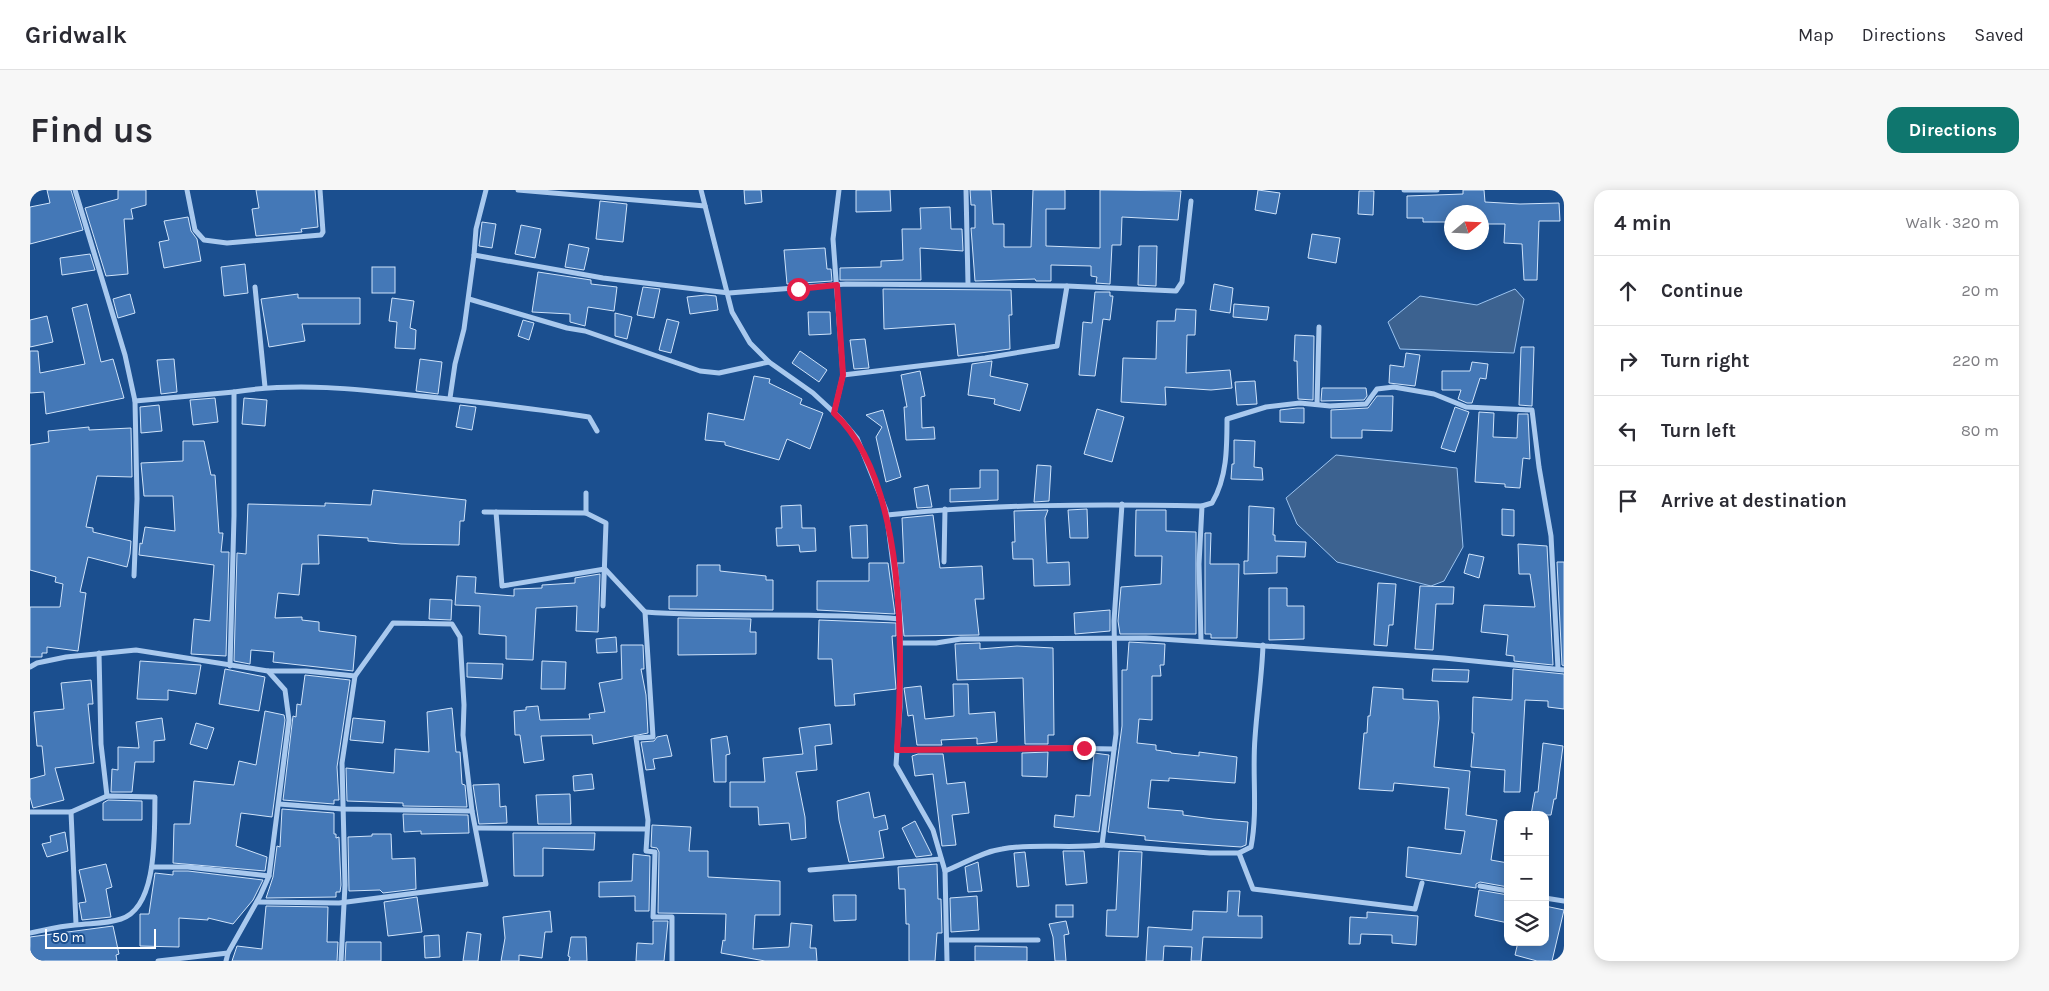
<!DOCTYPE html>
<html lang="en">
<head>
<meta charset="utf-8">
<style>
	:root { --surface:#fff; --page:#f7f7f7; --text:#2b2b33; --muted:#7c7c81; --line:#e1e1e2; --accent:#0f766e }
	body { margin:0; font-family:Karla,sans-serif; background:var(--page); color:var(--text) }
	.controls { position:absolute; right:15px; bottom:15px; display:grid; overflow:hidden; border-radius:10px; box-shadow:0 2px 12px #0003 }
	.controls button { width:45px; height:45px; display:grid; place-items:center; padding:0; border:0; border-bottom:1px solid var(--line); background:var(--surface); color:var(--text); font:25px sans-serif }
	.compass { position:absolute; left:1414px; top:15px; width:45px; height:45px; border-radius:50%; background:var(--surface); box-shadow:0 2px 12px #0003; rotate:71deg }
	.scale { position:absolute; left:15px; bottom:12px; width:111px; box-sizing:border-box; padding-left:5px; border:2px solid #fff; border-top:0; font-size:14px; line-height:18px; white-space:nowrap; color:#fff; -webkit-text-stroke:4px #1b4f8f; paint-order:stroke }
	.stop { position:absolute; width:15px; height:15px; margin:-11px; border:4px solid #e11d48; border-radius:50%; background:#fff }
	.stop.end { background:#e11d48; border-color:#fff; box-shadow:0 1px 5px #0008 }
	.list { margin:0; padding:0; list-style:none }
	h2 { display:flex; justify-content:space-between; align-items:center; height:65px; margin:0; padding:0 20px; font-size:21px }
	h2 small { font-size:16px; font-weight:400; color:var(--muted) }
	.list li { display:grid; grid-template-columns:32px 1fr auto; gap:15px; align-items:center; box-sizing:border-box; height:70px; padding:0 20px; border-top:1px solid var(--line) }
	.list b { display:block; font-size:19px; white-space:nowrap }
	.list em { font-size:16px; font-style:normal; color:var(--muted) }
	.icon { flex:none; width:28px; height:28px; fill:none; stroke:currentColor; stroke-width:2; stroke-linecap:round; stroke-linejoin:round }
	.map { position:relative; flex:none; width:1534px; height:771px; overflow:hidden; border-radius:15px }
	header { display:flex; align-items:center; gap:30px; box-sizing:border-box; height:70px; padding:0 25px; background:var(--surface); border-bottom:1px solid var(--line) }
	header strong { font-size:24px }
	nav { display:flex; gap:28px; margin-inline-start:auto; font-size:18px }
	.intro { display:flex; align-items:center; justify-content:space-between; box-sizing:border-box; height:120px; padding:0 30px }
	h1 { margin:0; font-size:35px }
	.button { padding:12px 22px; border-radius:15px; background:var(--accent); color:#fff; font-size:18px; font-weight:700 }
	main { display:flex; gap:30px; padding:0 30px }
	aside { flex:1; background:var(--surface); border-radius:15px; box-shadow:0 2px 12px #0003 }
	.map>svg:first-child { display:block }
	.water { fill:#3c6290; stroke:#9cc4f0 }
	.building { fill:#4478b7; stroke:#cfe3fa }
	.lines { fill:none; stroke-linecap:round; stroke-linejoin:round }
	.street { stroke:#a9c9ee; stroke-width:5 }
	.route { stroke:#e11d48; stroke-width:6 }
</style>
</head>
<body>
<header>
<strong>Gridwalk</strong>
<nav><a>Map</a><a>Directions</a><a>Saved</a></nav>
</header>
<div class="intro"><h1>Find us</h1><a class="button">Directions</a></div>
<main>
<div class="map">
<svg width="1534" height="771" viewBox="0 0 1534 771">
	<rect width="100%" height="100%" fill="#1b4f8f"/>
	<!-- water -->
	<g class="water">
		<polygon points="1485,99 1494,109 1484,163 1370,159 1358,132 1390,106 1447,115"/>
		<polygon points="1306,265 1427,278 1433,357 1414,391 1401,396 1307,372 1267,334 1256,308"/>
	</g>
	<!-- building -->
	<g class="building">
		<polygon points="17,0 41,0 53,40 0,54 0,17 20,13"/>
		<polygon points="88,0 116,0 116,15 101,19 103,29 94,29 98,84 76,86 55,18 88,9"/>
		<polygon points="226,0 285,0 288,37 271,39 272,42 226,46 222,19 229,18"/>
		<polygon points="714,0 731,0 732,12 715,14"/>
		<polygon points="826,0 860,0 861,21 826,22"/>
		<polygon points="940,0 961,0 963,34 974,34 974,57 1001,57 1003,0 1035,0 1035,19 1016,19 1016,56 1070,58 1070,0 1151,1 1148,30 1092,27 1091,55 1082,55 1080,94 1066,93 1067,87 1061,86 1061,76 1021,75 1021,91 1006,91 1005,89 945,91 941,38 945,38 945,15 941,15"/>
		<polygon points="1228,0 1250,3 1246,24 1225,20"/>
		<polygon points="1433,0 1454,0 1455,12 1490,14 1529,13 1530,31 1509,31 1507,90 1494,90 1492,54 1474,53 1475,34 1452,34 1452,22 1422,22 1422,32 1393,32 1393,28 1377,28 1377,6 1433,4"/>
		<polygon points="1329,1 1344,1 1343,25 1328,24"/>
		<polygon points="570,11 597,14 593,52 566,49"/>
		<polygon points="920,17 921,39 932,39 933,61 890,58 891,90 810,90 810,78 851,77 851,71 873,70 872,39 891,39 890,18"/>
		<polygon points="158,27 161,41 167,49 171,71 134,78 129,52 139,50 134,31"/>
		<polygon points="452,32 466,34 462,58 449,56"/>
		<polygon points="491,35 511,39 505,68 485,64"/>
		<polygon points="1282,44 1310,48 1306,73 1278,68"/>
		<polygon points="539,54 559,58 554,80 535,77"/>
		<polygon points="1109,56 1127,56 1126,96 1108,95"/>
		<polygon points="795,58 797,79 801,79 802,91 757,94 754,60"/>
		<polygon points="60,64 65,80 32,85 30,68"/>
		<polygon points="215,74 218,103 194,106 191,77"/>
		<rect x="342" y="77" width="23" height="26"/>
		<polygon points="508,82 561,90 561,94 587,97 584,121 558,117 555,136 540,132 540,124 502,122"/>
		<polygon points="1184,94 1203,98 1200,123 1180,120"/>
		<polygon points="613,97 630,99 624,128 607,125"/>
		<polygon points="853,99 981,100 982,125 979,125 980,159 928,166 925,134 854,139"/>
		<polygon points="1065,102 1080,102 1080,106 1083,106 1080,130 1073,129 1065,186 1049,185 1053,132 1062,133"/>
		<polygon points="100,104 105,123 88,128 83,109"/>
		<polygon points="268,104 268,108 330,108 330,134 272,134 275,151 239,157 231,109"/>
		<polygon points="676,105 686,106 688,120 660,124 657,107"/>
		<polygon points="362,108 384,111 380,138 386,140 385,159 365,158 367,132 359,131"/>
		<polygon points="57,114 71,172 83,169 94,208 16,224 14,202 0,203 0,161 8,161 10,183 55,174 42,118"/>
		<polygon points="1204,114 1239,117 1237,130 1203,127"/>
		<polygon points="1146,119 1166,120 1165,145 1157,145 1156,183 1200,180 1202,198 1181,200 1135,197 1136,215 1091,212 1093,168 1126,169 1127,131 1145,131"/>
		<polygon points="778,122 800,122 801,144 779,145"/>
		<polygon points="585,123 602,127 597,149 585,146"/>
		<polygon points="17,126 23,152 0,157 0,130"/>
		<polygon points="637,129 649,132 641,163 629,160"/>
		<polygon points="493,130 504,133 499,150 488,146"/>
		<polygon points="1265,145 1284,146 1283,210 1268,209 1267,171 1264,171"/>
		<polygon points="835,149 839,178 824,179 820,150"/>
		<polygon points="1491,157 1504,157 1502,216 1489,215"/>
		<polygon points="770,161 797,180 789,192 762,173"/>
		<polygon points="1376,163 1390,165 1385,196 1359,193 1360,175 1374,177"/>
		<polygon points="144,169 147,202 131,204 127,170"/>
		<polygon points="390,169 412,172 408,204 386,201"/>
		<polygon points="962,171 960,186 998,194 990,221 964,214 965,209 938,205 942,174"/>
		<polygon points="1442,172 1458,174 1456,189 1450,188 1442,213 1437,213 1428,209 1431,200 1412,200 1412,181 1440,181"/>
		<polygon points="890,181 895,206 891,207 892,238 904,237 905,249 876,250 874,217 877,217 871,185"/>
		<polygon points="724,186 740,189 739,193 772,209 770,214 793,223 780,259 757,249 749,270 695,255 695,252 675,250 678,223 714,230"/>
		<polygon points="1225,191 1227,214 1207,215 1205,192"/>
		<polygon points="1292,198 1336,198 1337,206 1334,210 1291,211"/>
		<polygon points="1347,206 1363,206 1362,241 1332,240 1332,248 1301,248 1301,220 1338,218"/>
		<polygon points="185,208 188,232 163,235 160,210"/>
		<polygon points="214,208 237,210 235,236 212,234"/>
		<polygon points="129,215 132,241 111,243 110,217"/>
		<polygon points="430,215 446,217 442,240 426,237"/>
		<polygon points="1425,217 1439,222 1425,262 1411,258"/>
		<polygon points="1267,218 1274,218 1274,233 1250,232 1250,220"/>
		<polygon points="1067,219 1094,227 1082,272 1054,264"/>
		<polygon points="853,220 871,287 856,292 846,247 852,237 836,225"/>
		<polygon points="1449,222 1464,223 1463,247 1487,248 1488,224 1498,224 1500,269 1493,268 1490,298 1475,297 1475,294 1445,292"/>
		<polygon points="59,237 59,240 101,238 102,287 67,286 56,337 63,338 63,342 101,351 100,364 97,377 58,367 50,402 56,403 48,461 17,457 17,463 12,463 12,467 0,467 0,417 30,417 33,394 25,392 26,387 0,380 0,255 19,252 18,241"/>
		<polygon points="1204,250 1225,251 1224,277 1232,278 1233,290 1201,289 1202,274 1204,274"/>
		<polygon points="153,251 174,251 181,285 185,285 189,343 193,343 191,362 199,362 196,466 161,464 164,429 180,431 184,375 109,365 110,353 112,354 115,337 145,341 143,306 114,306 111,273 153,271"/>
		<polygon points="1007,275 1021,276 1019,311 1004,312"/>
		<polygon points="950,280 968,280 968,310 920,312 920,299 950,298"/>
		<polygon points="898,295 902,317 887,318 884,298"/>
		<polygon points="343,300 436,310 434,331 430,331 429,355 371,354 338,351 338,348 288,345 289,374 272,374 269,405 248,403 245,428 272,427 272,430 289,432 289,441 326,446 323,481 243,472 244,462 221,460 220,474 204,471 207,363 216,364 218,314 295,316 295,313 341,315"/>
		<polygon points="771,315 772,338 785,338 786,361 770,362 769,355 747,356 746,338 752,338 751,316"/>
		<polygon points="1219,316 1244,318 1243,345 1245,345 1245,351 1276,352 1275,367 1247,366 1247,383 1214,384 1214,371 1218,371"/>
		<polygon points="1057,319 1058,348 1040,348 1038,320"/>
		<polygon points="1472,319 1484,320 1484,346 1472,345"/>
		<polygon points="1018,320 1015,328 1017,373 1039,372 1040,395 1004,396 1003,369 983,369 982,352 985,352 984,321"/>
		<polygon points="1106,320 1136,320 1136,341 1166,342 1166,444 1090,444 1088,431 1091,397 1131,394 1132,366 1105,366"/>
		<polygon points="903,325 910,378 952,376 954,409 945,409 949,445 874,446 867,373 874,373 872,328"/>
		<polygon points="837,335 838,368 822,368 820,336"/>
		<polygon points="1175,343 1181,343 1180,374 1209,374 1207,448 1181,448 1181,444 1175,444"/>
		<polygon points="1488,354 1517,356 1523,475 1484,471 1484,466 1476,465 1478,445 1451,442 1454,415 1505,417 1500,384 1489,384"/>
		<polygon points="1439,364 1454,367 1449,388 1434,383"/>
		<polygon points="1527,372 1534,372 1534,476 1532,475"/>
		<polygon points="839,373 858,373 865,424 787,420 787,391 839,391"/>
		<polygon points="667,375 690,375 690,381 736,386 736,390 743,390 743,420 639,419 639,406 667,406"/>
		<polygon points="570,384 568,442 546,441 547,416 506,418 503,470 476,469 476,446 449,444 450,416 425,415 427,386 446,387 445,403 484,406 484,399 512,398 512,395 545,393 545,388"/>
		<polygon points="1348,393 1366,394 1363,435 1359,435 1357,456 1344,455"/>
		<polygon points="1390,396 1424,397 1423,414 1406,414 1403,460 1385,459"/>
		<polygon points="1239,398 1257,398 1257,416 1274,416 1274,449 1239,450"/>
		<polygon points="400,409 422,410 421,430 399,429"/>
		<polygon points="1080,420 1080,441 1045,444 1044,423"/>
		<polygon points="648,428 721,429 720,442 726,442 726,464 648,465"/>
		<polygon points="789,430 866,433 866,446 862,446 866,499 824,504 825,515 805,516 802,469 788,469"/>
		<polygon points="586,447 587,462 567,463 566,449"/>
		<polygon points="1099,452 1135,454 1134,475 1130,475 1131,486 1122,486 1122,530 1109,529 1107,553 1126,555 1126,560 1141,562 1141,563 1169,566 1169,562 1207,567 1205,593 1139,588 1139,591 1121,590 1118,618 1153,621 1153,625 1183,629 1218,632 1216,655 1211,657 1150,653 1115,650 1115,646 1078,642 1092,536 1092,480 1097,480"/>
		<polygon points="950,453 950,459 987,456 1023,458 1024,545 1018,545 1018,554 995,554 993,488 927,490 925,454"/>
		<polygon points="591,455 613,455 614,479 611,479 616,505 618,543 563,554 562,545 511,546 514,570 494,573 490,545 485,545 484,521 496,520 496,517 508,516 510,530 560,529 559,524 575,522 569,493 592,489"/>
		<polygon points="110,471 171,475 166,504 138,500 138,510 107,509"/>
		<polygon points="512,471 536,472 535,499 511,499"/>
		<polygon points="437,473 473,474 472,489 437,487"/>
		<polygon points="195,479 235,487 229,521 189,514"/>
		<polygon points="1403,479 1439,480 1438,492 1402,491"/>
		<polygon points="1483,479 1534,484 1534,519 1518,517 1518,511 1495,510 1490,602 1474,602 1475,580 1441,577 1444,543 1442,543 1443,507 1482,510"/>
		<polygon points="275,485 320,490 307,577 309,610 304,610 304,614 253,610 263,526 266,527 267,514 271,515"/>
		<polygon points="61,490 63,514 58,514 64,573 25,578 34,610 3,618 0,607 0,589 15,585 12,556 7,556 4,522 34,519 31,493"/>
		<polygon points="923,494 938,494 939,524 965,522 967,552 947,554 947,548 911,550 912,555 887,555 883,525 878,526 874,498 891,496 895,529 924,526"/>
		<polygon points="1343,497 1373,499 1373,509 1408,511 1409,528 1404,577 1440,581 1436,625 1467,630 1461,670 1478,673 1478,697 1450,692 1446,694 1446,698 1376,687 1378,657 1431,664 1435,641 1415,639 1419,598 1364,593 1363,601 1329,599 1334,543 1337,543 1338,526 1340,526"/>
		<polygon points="422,518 426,562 430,562 432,594 435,595 437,617 373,616 373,613 317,611 316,578 364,583 365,559 399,562 397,522"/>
		<polygon points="235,521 254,525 255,530 242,627 211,623 206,656 237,667 235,681 143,673 144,634 160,634 164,591 204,595 209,571 226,575"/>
		<polygon points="132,528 135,550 124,551 124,572 105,572 102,602 81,602 82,579 88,580 88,557 109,558 106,532"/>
		<polygon points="323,528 355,531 353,553 320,550"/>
		<polygon points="166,533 184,538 177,559 160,554"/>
		<polygon points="800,534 802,554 785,556 787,580 766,582 775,627 776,648 761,650 759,633 729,635 728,617 700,617 700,592 735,592 733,568 773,564 769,538"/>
		<polygon points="637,545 642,566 623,569 625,579 616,580 611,552 624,551 627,547"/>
		<polygon points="697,546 700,564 696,565 696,592 684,592 681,549"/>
		<polygon points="1513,553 1533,556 1526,609 1524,609 1521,625 1501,625 1505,602 1508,602"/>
		<polygon points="1018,562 1017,587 992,586 992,563"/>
		<polygon points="1064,563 1079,565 1069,642 1024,637 1025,625 1044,627 1046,605 1060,606"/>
		<polygon points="888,564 913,564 917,594 935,592 939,623 922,625 926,655 912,656 903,584 885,586 882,566"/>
		<polygon points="562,584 564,599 544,601 543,586"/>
		<polygon points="469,594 470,617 476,616 477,633 449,634 443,595"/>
		<polygon points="839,602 844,628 855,625 858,639 849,641 854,668 819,672 809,630 807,611"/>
		<polygon points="540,604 541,634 508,634 506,605"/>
		<polygon points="78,610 112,611 112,630 73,630 73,613"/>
		<polygon points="252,619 304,623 304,644 306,644 306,648 309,647 311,695 310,702 306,702 306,707 236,708 243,687 247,656 250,657"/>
		<polygon points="373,624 438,625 439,643 391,644 391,641 374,642"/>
		<polygon points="885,631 902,665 886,667 872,638"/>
		<polygon points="622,635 661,637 659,661 678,661 678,687 750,691 750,725 725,725 723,759 759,757 761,733 782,735 780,758 786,758 787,771 735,771 691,763 693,750 695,751 696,724 628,723 629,662 627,658 621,657"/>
		<polygon points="35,642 38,661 17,667 12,654 21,652 20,646"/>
		<polygon points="483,643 565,643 564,660 513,658 513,686 484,686"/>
		<polygon points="342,644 361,644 362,669 385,668 386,699 353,703 350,700 319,701 318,647 342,646"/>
		<polygon points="1033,661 1054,661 1057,693 1036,695"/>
		<polygon points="1089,661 1112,662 1108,747 1076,746 1077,720 1086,720"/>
		<polygon points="995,662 999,696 987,697 984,663"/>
		<polygon points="603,664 620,666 619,721 605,721 605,706 569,707 569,692 602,691"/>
		<polygon points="948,672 952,701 938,702 935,677"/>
		<polygon points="76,674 82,697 76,699 81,727 52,730 49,713 56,712 49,680"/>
		<polygon points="907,674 908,709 911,709 912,743 907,743 905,771 879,771 879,734 876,734 875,699 869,699 868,677"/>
		<polygon points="143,681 158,681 233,690 223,710 203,734 178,728 178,730 149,728 149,757 110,756 110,724 119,724 125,683 143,685"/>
		<polygon points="1449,700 1478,705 1478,733 1445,726"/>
		<polygon points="1198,701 1210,701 1208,726 1232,726 1232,748 1173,747 1171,771 1161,771 1162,757 1134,756 1133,771 1116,771 1118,737 1162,740 1163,721 1197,722"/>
		<polygon points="803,705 826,705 826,730 804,731"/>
		<polygon points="947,706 949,740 921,742 920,708"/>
		<polygon points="387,707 392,742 358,746 354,712"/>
		<rect x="1026" y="715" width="17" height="12"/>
		<polygon points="236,716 298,717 297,752 308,752 307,771 202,771 207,756 232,759"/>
		<polygon points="1515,716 1534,720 1522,771 1507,771 1485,765 1488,752 1515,752"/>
		<polygon points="520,721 522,742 515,742 512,768 489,765 489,771 471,771 475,748 473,727"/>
		<polygon points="1337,722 1388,726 1386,755 1362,753 1362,745 1331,744 1330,754 1319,754 1320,727 1337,728"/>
		<polygon points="623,731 638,731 634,771 606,771 607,753 623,754"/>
		<polygon points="1036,731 1039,744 1034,745 1036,771 1025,771 1023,747 1019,734"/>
		<polygon points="83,736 89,764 86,765 87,771 0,771 0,747"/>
		<polygon points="437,742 451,744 448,771 433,771"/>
		<polygon points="409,745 410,767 395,768 394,746"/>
		<polygon points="541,747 556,747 557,771 539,771 540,767 538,766"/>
		<polygon points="316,752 351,752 351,771 315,771"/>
		<polygon points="945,756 997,757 997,771 945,771"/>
	</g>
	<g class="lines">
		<!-- street -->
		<g class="street">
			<polyline points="45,0 95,165 105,211 107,309 104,386"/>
			<polyline points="157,0 165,40 174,50 197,53 291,45 293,42 290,0"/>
			<polyline points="456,0 446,39 444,65 573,88 699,103 816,94 1037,96 1027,156 955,168 813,185"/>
			<polyline points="488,0 675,16"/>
			<polyline points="671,0 702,122 720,153 739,172 783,203 810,228 827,248 856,320 870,429 870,517 866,575 903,640 915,681 917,771"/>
			<polyline points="936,0 938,94"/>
			<polyline points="1374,0 1407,0"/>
			<polyline points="1037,96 1146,101 1152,92 1161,11"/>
			<polyline points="225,97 235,197"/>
			<polyline points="439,109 537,138 555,141 670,181 689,183 739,172"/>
			<polyline points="420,208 425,174 434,139 444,65"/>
			<polyline points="105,211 204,202"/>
			<polyline points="1287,214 1289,137"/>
			<polyline points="804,223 813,185 803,49 809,0"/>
			<polyline points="556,303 556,323"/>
			<polyline points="454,322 556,323 576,333 573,416"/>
			<polyline points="466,322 472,396 575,379 615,422"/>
			<path d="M857,325C962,314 1067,314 1172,316L1182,313C1197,288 1197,258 1197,229L1236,217L1270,213L1300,216L1336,214L1347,199L1364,197L1404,204L1436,217L1502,220L1509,277L1521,346L1528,479"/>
			<polyline points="914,372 915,319"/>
			<polyline points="1171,451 1169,374 1172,316"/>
			<polyline points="870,453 906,453 931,449 1116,448 1414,468 1534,480"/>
			<polyline points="69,463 71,554 77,606"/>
			<path d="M200,476L204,326V202C266,192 328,199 390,206C446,212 503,218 559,227L567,241"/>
			<polyline points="0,477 7,473 36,467 106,460 238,481 255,500 259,530 239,686 230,706 198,763 128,771"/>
			<polyline points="238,481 276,481 325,486 312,573 315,695 311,771"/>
			<polyline points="325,486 363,433 422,434 430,447 434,515 433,545 442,621"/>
			<polyline points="867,560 1028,558 1084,559"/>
			<path d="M0,622H41L77,606L125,607C124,638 129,717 91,729C76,734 61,733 45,735C30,736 15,740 0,743"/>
			<polyline points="41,622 46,734"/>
			<polyline points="446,638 616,639"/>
			<path d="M1072,655L1180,663H1209L1221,657C1228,621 1222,584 1225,548C1227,517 1232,486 1233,455"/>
			<polyline points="1209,663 1223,699 1385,719 1392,693"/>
			<polyline points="123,677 158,677 239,686"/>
			<polyline points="780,680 911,669"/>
			<path d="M915,681C934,674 951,662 972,659C1005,653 1039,659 1072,655L1086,544L1084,431L1092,314"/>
			<polyline points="1450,696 1478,701"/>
			<polyline points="1515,708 1534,711"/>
			<polyline points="227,712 309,713 456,694 442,621 312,619 249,614"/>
			<polyline points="917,750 1008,750"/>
			<polyline points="196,771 198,763"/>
			<path d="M642,771V727H623L625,662L616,661L618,630L606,548L623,547L615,422C700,428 785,422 870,429"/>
			<polyline points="1533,771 1534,765"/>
		</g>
	</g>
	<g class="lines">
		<!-- route -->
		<path class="route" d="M768,99L807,95L813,185L804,223C878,292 873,466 867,560L1054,558"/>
	</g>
</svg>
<div class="controls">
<button>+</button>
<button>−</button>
<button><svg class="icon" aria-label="layers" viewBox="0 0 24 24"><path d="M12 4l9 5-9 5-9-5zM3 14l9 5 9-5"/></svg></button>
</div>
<svg class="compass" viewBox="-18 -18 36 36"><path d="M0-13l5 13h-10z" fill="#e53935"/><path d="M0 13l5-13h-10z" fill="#7c7c81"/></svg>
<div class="scale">50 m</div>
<div class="stop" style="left:768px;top:99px"></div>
<div class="stop end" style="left:1054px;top:558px"></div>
</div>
<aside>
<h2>4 min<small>Walk · 320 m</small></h2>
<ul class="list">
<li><svg class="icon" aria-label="ahead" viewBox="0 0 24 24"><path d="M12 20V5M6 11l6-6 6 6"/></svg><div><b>Continue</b></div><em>20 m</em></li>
<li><svg class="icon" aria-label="right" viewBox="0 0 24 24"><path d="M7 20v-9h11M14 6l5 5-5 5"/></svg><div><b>Turn right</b></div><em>220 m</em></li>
<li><svg class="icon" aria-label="left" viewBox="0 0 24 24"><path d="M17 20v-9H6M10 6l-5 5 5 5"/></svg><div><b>Turn left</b></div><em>80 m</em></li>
<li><svg class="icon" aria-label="arrive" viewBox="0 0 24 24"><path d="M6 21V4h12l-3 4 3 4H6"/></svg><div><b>Arrive at destination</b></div></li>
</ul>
</aside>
</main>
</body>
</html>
